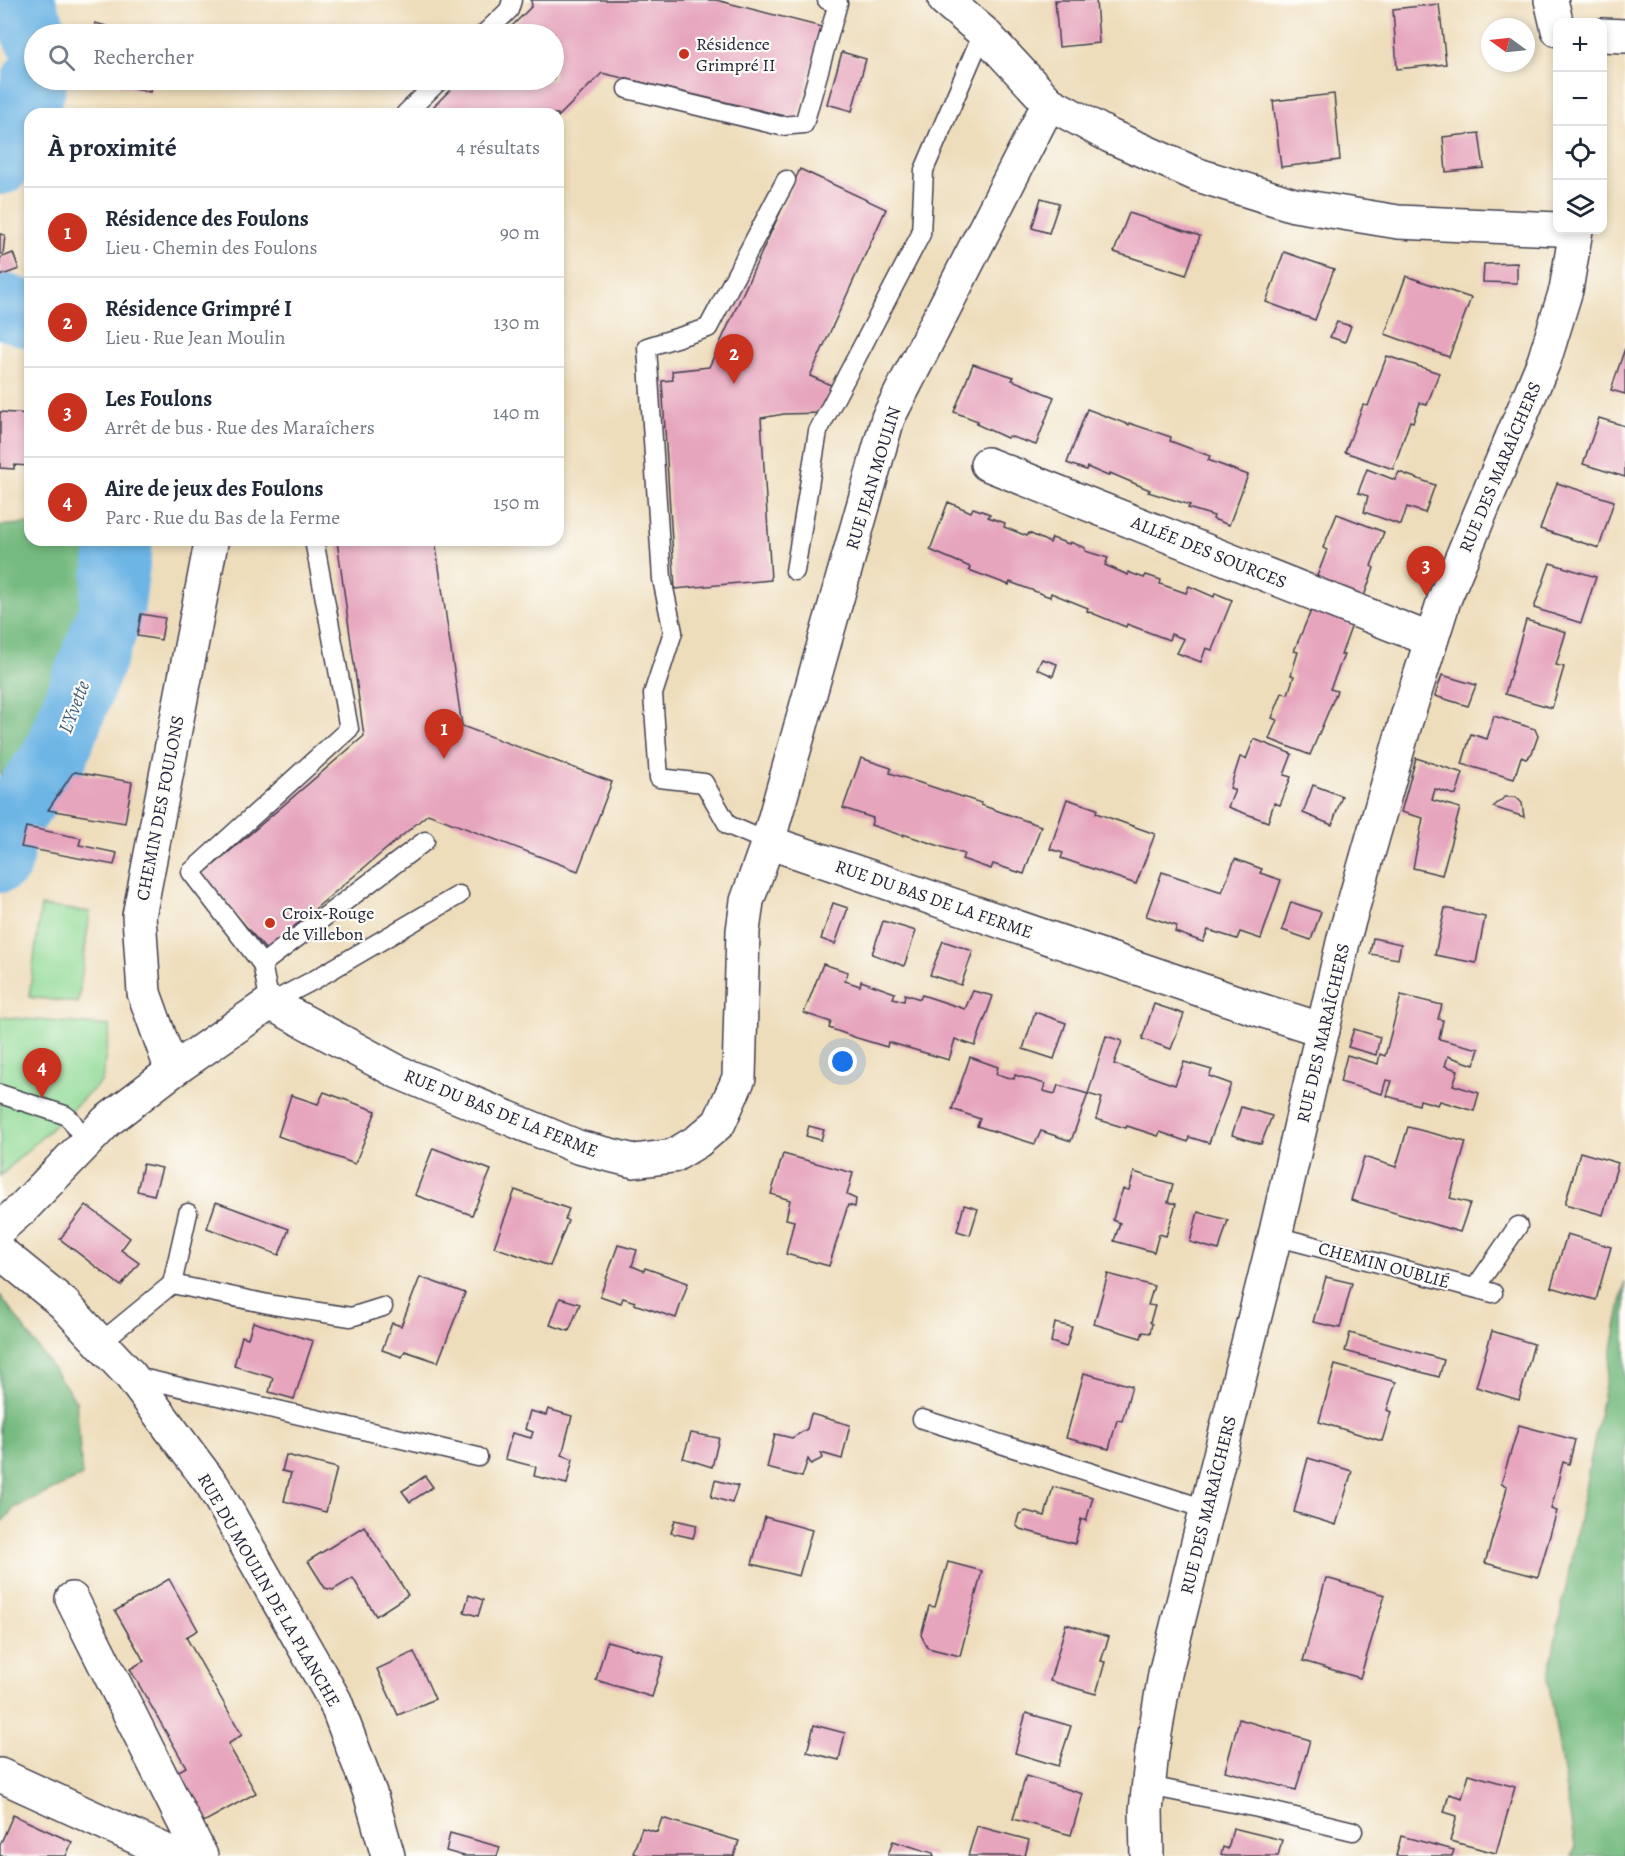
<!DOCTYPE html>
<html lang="fr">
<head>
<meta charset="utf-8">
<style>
	:root { --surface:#fff; --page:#f6f6f7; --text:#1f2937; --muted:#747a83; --line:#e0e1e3; --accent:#c8321e }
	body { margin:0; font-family:Alegreya,serif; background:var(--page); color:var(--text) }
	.controls { position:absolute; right:18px; top:18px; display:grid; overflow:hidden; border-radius:12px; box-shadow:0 3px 9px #0003 }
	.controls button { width:54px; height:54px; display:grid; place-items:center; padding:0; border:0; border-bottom:2px solid var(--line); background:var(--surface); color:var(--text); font:30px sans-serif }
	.compass { position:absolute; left:1481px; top:18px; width:54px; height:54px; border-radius:50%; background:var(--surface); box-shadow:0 3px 9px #0003; rotate:285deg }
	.you { position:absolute; left:843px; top:1062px; width:21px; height:21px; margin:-15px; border:4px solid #fff; border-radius:50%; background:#1a73e8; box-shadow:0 0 0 9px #1a73e833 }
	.badge { display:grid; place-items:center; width:39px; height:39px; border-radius:50%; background:var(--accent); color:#fff; font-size:20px; font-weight:700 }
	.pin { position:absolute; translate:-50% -50px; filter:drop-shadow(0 2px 3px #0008) }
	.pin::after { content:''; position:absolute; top:32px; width:21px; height:18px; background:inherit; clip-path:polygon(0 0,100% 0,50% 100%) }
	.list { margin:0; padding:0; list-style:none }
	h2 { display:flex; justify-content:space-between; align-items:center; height:78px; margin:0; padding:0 24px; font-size:26px }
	h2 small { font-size:20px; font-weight:400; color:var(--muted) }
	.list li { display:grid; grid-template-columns:39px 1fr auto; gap:18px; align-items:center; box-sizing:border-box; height:90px; padding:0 24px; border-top:2px solid var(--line) }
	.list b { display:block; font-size:22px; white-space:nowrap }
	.list p { margin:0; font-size:20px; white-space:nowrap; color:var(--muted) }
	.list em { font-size:20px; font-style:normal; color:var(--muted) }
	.icon { flex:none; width:33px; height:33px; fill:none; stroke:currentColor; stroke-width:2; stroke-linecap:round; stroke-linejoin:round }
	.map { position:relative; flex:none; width:1625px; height:1856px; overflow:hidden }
	.search { position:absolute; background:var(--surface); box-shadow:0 3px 9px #0003; left:24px; top:24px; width:540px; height:66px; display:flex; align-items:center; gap:15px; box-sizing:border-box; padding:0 21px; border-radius:33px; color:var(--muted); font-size:22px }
	.panel { position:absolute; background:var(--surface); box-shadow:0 3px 9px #0003; left:24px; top:108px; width:540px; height:438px; border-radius:18px }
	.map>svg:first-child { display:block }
	.green { fill:#91da96; stroke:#5a7e68; stroke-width:1.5 }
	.forest { fill:#74ba7f; stroke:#4b6e5d; stroke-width:1.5 }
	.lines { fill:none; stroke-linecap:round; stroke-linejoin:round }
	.river { stroke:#6db5e5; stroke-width:66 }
	.building { fill:#e6a4bd }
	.lane-casing { stroke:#413e4e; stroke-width:21 }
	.street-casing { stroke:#413e4e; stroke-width:36 }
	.secondary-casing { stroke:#413e4e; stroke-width:36 }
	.lane { stroke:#fff; stroke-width:18 }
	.street { stroke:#fff; stroke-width:33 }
	.secondary { stroke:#fff; stroke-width:33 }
	.poi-dot { fill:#c8321e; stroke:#fdfcf7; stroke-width:2 }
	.labels { text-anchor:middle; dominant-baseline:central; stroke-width:4.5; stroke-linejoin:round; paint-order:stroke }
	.poi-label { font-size:18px; fill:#22223b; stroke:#fdfcf7; text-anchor:start }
	.street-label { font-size:18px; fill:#22223b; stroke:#fdfcf7 }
	.water-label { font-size:20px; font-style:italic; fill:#405d7f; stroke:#fdfcf7 }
</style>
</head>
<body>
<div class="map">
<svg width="1625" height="1856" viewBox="0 0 1625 1856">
	<rect width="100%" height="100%" fill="#fdfcf7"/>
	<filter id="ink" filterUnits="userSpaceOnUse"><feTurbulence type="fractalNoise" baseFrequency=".0167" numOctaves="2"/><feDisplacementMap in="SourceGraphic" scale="12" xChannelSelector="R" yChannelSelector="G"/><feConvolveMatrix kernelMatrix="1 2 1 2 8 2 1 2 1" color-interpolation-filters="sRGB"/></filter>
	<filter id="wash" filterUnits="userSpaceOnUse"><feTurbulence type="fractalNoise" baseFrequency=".008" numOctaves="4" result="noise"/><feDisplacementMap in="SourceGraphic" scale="24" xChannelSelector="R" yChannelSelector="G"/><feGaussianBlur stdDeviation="1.35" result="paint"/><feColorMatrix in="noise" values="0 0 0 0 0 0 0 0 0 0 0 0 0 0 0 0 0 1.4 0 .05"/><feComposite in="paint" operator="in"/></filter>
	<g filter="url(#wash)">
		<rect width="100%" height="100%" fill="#edb"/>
		<!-- green -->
		<g class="green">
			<polygon points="41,906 90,912 78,1003 29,997"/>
			<polygon points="0,1017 110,1026 102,1081 0,1176"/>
		</g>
		<!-- forest -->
		<g class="forest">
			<polygon points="30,523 30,540 107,540 98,616 45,742 15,795 0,792 0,526"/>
			<polygon points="1625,1282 1625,1856 1571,1856 1575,1846 1548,1679"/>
			<polygon points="0,1295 76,1401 82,1476 14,1508 0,1524"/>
		</g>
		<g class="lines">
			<!-- river -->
			<g class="river">
				<polyline points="21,0 35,34"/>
				<polyline points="0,162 25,111 35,80"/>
				<polyline points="0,305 30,315"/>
				<polyline points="0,860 5,826 54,758 111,613 120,540"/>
			</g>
		</g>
		<g id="blocks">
			<!-- building -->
			<g class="building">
				<polygon points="531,0 716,0 822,27 797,119 602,73 558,117 558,114 426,114 460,80 554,80 554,34 504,34 532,6"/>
				<polygon points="1055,0 1096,0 1099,43 1059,47"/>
				<polygon points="1439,4 1446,64 1397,69 1393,9"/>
				<polygon points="95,23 136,34 93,34"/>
				<polygon points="842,52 866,59 852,111 827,104"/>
				<polygon points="122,80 152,80 150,92 120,85"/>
				<polygon points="1334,94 1340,160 1281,167 1273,101"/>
				<polygon points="1479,133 1484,168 1446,172 1443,137"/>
				<polygon points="800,169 886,209 810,376 833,386 822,413 784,414 761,418 771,580 675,589 662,381 673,380 672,371 709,367"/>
				<polygon points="1041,198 1059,203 1049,233 1032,228"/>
				<polygon points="1129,213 1200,236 1186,275 1114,252"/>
				<polygon points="0,234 5,235 3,254 0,254"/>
				<polygon points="1284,252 1334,269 1315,320 1266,302"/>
				<polygon points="13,253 19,269 0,276 0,258"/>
				<polygon points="1517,263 1517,283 1483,282 1484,264"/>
				<polygon points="1406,276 1471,298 1449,357 1385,334"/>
				<polygon points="1337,322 1351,326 1345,342 1330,337"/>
				<polygon points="1625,348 1625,394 1611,390"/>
				<polygon points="1387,356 1439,373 1427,405 1420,403 1413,422 1410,421 1393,469 1345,452 1363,405 1368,406"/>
				<polygon points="973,364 1014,377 1012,380 1054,397 1036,445 1009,436 1007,438 976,424 978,421 954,412"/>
				<polygon points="1087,409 1129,425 1129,423 1171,437 1170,441 1210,456 1208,460 1248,475 1229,525 1213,519 1214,516 1188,508 1190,505 1148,492 1150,490 1110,473 1108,476 1087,467 1086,470 1067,463"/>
				<polygon points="0,412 30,414 30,466 14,465 14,469 0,468"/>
				<polygon points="1599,418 1625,426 1625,477 1583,464"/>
				<polygon points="1367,469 1395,480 1399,472 1435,485 1425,513 1407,507 1401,525 1364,512 1368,496 1358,493"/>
				<polygon points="1557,483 1614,501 1599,548 1540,529"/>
				<polygon points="948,502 971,512 973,508 990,514 988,517 1005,523 1004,527 1027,536 1029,533 1050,543 1052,538 1069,544 1070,542 1085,548 1085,551 1108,558 1105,565 1128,575 1128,572 1144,578 1146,575 1161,580 1160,584 1186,593 1189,586 1214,597 1215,593 1232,600 1212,650 1206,648 1201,662 1177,653 1184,639 1171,634 1169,640 1127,624 1126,627 1087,611 1088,608 1051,593 1050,597 1010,582 1009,585 969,570 970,567 930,550"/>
				<polygon points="1337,514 1384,532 1371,566 1374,568 1362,602 1314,584 1327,550 1323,548"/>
				<polygon points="345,540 435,540 462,726 612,782 578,871 428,814 266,950 202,875 364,736 337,541"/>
				<polygon points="1550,563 1596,577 1581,623 1534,608"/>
				<polygon points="1313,606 1353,622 1341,655 1344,655 1330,689 1337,691 1310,755 1269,739 1277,720 1272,718 1282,693 1288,694 1294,676 1291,675 1298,652 1294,651"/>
				<polygon points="141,614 165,618 161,640 137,636"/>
				<polygon points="1526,620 1566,632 1556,665 1564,667 1552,708 1505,694"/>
				<polygon points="1042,659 1057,664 1053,676 1037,669"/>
				<polygon points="1442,675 1476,685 1468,706 1435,696"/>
				<polygon points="1494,716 1535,729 1538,736 1532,753 1526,759 1521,757 1514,779 1462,764 1471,734 1487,739"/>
				<polygon points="1254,739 1292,754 1284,775 1291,777 1280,805 1274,803 1268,822 1228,807 1235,790 1230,788 1240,757 1246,759"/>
				<polygon points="861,758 891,768 890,773 981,803 981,805 1041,826 1024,874 993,864 991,869 962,859 964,854 903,834 903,836 871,825 873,818 843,808"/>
				<polygon points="1416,758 1463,773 1456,795 1435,789 1432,800 1460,808 1442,875 1413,868 1423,818 1401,812"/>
				<polygon points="75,772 132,782 125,823 48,810 72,774"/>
				<polygon points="1313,785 1342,796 1332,825 1303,813"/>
				<polygon points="1505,797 1516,797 1522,803 1524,817 1493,807"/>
				<polygon points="1067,799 1097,809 1096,813 1155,834 1136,884 1061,858 1063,853 1050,849"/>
				<polygon points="26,827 81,838 79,845 117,853 114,865 21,847"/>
				<polygon points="1235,859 1262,869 1260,873 1281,880 1261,939 1240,932 1237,939 1208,930 1203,942 1175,932 1177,926 1146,916 1162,872 1222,892"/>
				<polygon points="1291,902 1321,912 1311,940 1282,930"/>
				<polygon points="833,903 848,908 835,944 821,939"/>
				<polygon points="1445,908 1485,917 1476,963 1435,955"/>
				<polygon points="883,921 916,931 904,966 872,954"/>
				<polygon points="1373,938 1401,944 1398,959 1370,954"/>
				<polygon points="943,941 973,951 961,985 930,975"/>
				<polygon points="823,964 848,972 845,981 860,986 861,981 895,993 893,998 904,1001 905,994 920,999 922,995 965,1009 973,991 993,996 975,1046 955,1039 949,1060 888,1042 887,1047 857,1038 829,1028 831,1022 804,1013"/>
				<polygon points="1401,995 1442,1005 1438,1019 1443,1020 1439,1039 1479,1049 1474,1065 1448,1056 1445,1066 1458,1070 1453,1085 1479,1093 1474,1111 1440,1101 1438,1105 1420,1100 1419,1105 1387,1096 1392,1081 1386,1080 1382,1094 1340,1082 1347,1055 1378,1064 1380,1054 1385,1056"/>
				<polygon points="1154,1004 1184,1014 1171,1049 1142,1039"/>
				<polygon points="1035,1012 1066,1023 1054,1059 1023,1049"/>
				<polygon points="1354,1029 1380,1037 1376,1055 1348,1047"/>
				<polygon points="1106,1036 1122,1041 1114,1064 1175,1085 1184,1062 1212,1070 1209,1076 1231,1084 1209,1143 1189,1137 1188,1142 1160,1132 1158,1136 1127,1126 1126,1128 1096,1119 1102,1098 1088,1094"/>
				<polygon points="970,1057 998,1067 996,1074 1014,1079 1015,1075 1045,1084 1043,1091 1055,1094 1058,1085 1088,1094 1071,1141 1041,1131 1035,1144 977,1126 980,1119 952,1109"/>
				<polygon points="324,1092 376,1111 355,1164 278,1136 291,1095 318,1104"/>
				<polygon points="1241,1107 1272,1116 1261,1144 1232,1135"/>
				<polygon points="809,1126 824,1130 821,1140 806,1136"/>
				<polygon points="1408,1127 1466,1142 1450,1198 1470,1203 1460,1232 1351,1200 1364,1157 1396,1167"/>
				<polygon points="433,1148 491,1170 472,1215 415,1195"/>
				<polygon points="1580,1152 1618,1163 1603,1215 1565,1204"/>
				<polygon points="783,1154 853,1173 847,1195 856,1199 855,1207 848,1205 829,1266 786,1254 794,1221 786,1219 790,1200 771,1194"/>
				<polygon points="143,1164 162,1168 154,1195 137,1191"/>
				<polygon points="1134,1172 1173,1184 1168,1202 1176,1204 1166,1236 1159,1234 1154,1252 1114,1241 1120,1223 1113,1220 1117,1205 1123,1189 1129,1190"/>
				<polygon points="515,1190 569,1209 565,1219 568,1221 550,1266 494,1247"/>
				<polygon points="216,1202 289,1229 279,1255 207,1228"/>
				<polygon points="86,1205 130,1238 121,1250 139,1263 121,1286 60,1239"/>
				<polygon points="964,1205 978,1209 970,1235 957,1231"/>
				<polygon points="1198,1212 1228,1220 1219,1250 1190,1242"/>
				<polygon points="1567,1234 1611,1247 1596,1300 1551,1287"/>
				<polygon points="618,1245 637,1250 632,1266 644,1271 645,1268 688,1283 676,1318 634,1304 635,1302 623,1298 621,1303 600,1296"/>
				<polygon points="1108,1274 1154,1286 1148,1305 1155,1306 1150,1322 1152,1324 1150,1333 1143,1332 1141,1338 1094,1324"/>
				<polygon points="420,1277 465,1293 438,1362 405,1351 402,1357 382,1350 392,1323 401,1326"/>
				<polygon points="1326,1277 1352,1283 1340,1328 1313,1322"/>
				<polygon points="560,1298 580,1304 569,1331 550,1325"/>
				<polygon points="253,1322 313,1341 294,1399 269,1392 273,1378 234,1366 242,1336 248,1338"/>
				<polygon points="1055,1323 1072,1327 1066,1347 1051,1342"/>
				<polygon points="1492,1331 1534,1344 1519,1400 1476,1387"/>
				<polygon points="1350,1333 1444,1360 1439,1377 1345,1351"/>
				<polygon points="1335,1365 1396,1382 1387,1410 1391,1412 1382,1441 1319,1422"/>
				<polygon points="1084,1373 1132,1386 1122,1421 1117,1420 1109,1449 1066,1438"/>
				<polygon points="548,1409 572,1416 562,1455 573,1459 567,1484 534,1476 536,1467 505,1459 512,1433 531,1438 533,1432 525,1429 530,1411 546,1415"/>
				<polygon points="811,1414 850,1425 842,1459 821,1453 823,1458 811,1464 808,1459 802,1477 767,1468 775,1434 792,1438 807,1429"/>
				<polygon points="1519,1425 1575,1440 1569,1464 1563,1462 1551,1509 1557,1511 1538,1577 1485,1563 1505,1496 1507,1486 1501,1484"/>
				<polygon points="691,1433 719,1438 712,1467 683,1458"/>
				<polygon points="286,1455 337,1468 326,1512 284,1501 291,1473 282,1471"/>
				<polygon points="1308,1458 1352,1471 1336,1525 1294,1512"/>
				<polygon points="425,1476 433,1487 410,1502 402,1491"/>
				<polygon points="715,1480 738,1486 732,1503 711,1497"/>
				<polygon points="1053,1487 1093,1497 1086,1521 1081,1519 1075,1544 1020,1529 1016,1525 1019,1514 1026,1511 1045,1516"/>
				<polygon points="765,1517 812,1530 799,1576 752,1564"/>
				<polygon points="675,1520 697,1525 693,1538 671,1533"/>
				<polygon points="364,1526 408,1595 376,1616 353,1578 333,1590 325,1588 308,1561"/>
				<polygon points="948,1562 982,1571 960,1656 928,1648 921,1635 929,1606 935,1607"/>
				<polygon points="1326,1578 1385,1595 1360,1678 1303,1661"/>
				<polygon points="169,1579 198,1630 186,1637 242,1735 228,1744 256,1793 200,1824 172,1775 186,1767 130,1669 144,1661 115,1611"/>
				<polygon points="469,1595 483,1600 478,1616 464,1612"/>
				<polygon points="1066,1624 1109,1637 1101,1661 1105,1662 1096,1694 1050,1681"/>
				<polygon points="607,1641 664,1657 652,1697 596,1680"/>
				<polygon points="414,1652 435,1699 398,1715 377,1669"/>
				<polygon points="1026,1713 1071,1726 1058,1766 1015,1753"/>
				<polygon points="1239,1719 1310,1740 1296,1790 1225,1771"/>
				<polygon points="814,1725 845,1733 839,1760 807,1752"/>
				<polygon points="1469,1774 1515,1787 1496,1853 1450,1841 1457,1816 1444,1812 1449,1794 1462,1798"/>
				<polygon points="1026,1776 1083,1794 1071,1835 1013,1819"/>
				<polygon points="13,1815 72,1842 66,1856 0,1856 0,1845"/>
				<polygon points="662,1818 739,1841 734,1856 642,1856 633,1853 642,1828 657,1832"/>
				<polygon points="977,1826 1029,1840 1025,1856 968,1856"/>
				<polygon points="1233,1828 1282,1840 1278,1856 1225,1856 1221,1854 1223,1847 1228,1849"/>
				<polygon points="450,1833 500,1847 497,1856 464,1856 446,1851"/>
				<polygon points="1401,1836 1454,1850 1452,1856 1396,1856"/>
				<polygon points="893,1841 933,1853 934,1856 888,1855"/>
			</g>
		</g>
	</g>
	<g filter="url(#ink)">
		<use href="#blocks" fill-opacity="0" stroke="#413e4e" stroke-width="1.5"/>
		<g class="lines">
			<!-- lane casing -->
			<g class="lane-casing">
				<g id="lane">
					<polyline points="484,34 509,10 512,0"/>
					<polyline points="627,89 781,126 804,124 838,3 827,0"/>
					<polyline points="405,114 440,80"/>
					<polyline points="314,540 349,729 191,872 262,964 425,841"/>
					<polyline points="795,571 818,431 921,234 924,170 983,32"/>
					<polyline points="768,842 728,825 704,783 659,778 653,694 673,632 662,579 647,347 708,328 786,180"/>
					<polyline points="262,964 270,1003 314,980 459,895"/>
					<polyline points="0,1094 65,1115 71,1120 86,1142"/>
					<polyline points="1275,1236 1493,1293"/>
					<polyline points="172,1284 188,1213"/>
					<polyline points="1475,1288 1518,1226"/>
					<polyline points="100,1343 172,1284 273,1305 351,1317 383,1307"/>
					<polyline points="133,1376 478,1457"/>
					<polyline points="922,1419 1206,1509"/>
					<polyline points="1149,1786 1258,1808 1353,1831"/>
				</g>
			</g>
			<!-- street casing -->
			<g class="street-casing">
				<g id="street">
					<polyline points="945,0 983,32 1049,103 1110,136 1198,175 1294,205 1398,222 1558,229"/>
					<polyline points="1551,0 1558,30"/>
					<polyline points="1602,35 1625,36"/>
					<polyline points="987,464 1431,640"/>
					<polyline points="768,842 1254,1008 1323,1030"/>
					<polyline points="172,1071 144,993 139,916 211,543"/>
					<polyline points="0,1228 23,1208 107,1121 172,1071 270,1003 398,1072 578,1147 634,1161 673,1156 698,1141 719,1123 739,1078 743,931 747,901 768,842 888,418 1049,103"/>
					<polyline points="72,1599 201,1856"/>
					<polyline points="0,1775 177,1856"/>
					<polyline points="1147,1856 1146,1811 1152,1751 1165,1674 1275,1236 1344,938 1405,724 1444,600 1544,361 1566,290 1576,230"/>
				</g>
			</g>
			<!-- secondary casing -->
			<g class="secondary-casing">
				<polyline id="secondary" points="0,1252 63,1303 131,1376 213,1486 335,1701 370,1793 388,1856"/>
			</g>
			<!-- lane -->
			<use href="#lane" class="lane"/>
			<!-- street -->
			<use href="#street" class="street"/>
			<!-- secondary -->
			<use href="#secondary" class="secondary"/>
		</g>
	</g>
	<!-- markers -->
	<g class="poi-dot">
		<circle cx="684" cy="54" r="6"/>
		<circle cx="270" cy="923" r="6"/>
	</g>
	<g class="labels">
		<!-- poi labels -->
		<g class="poi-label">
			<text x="696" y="44">Résidence<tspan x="696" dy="21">Grimpré II</tspan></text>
			<text x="282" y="913">Croix-Rouge<tspan x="282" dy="21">de Villebon</tspan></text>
		</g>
		<!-- street labels -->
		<g class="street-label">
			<text transform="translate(1500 467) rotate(-67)">RUE DES MARAÎCHERS</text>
			<text transform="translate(873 478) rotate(-73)">RUE JEAN MOULIN</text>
			<text transform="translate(1209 552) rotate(22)">ALLÉE DES SOURCES</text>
			<text transform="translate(160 808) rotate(-79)">CHEMIN DES FOULONS</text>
			<text transform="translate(934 899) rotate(19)">RUE DU BAS DE LA FERME</text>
			<text transform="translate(1323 1033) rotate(-77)">RUE DES MARAÎCHERS</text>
			<text transform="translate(501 1113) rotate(22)">RUE DU BAS DE LA FERME</text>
			<text transform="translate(1384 1265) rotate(15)">CHEMIN OUBLIÉ</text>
			<text transform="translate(1208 1505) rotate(-76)">RUE DES MARAÎCHERS</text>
			<text transform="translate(269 1590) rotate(60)">RUE DU MOULIN DE LA PLANCHE</text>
		</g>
		<!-- water labels -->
		<g class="water-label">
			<text transform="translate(74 707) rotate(-69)">L'Yvette</text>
		</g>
	</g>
</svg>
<div class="controls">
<button>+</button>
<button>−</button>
<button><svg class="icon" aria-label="locate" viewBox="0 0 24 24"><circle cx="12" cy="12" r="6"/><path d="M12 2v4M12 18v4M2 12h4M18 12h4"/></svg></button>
<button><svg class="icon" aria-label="layers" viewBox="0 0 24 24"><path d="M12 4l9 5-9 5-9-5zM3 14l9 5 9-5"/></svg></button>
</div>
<svg class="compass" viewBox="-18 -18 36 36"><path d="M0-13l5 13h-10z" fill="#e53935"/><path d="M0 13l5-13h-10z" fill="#747a83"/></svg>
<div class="you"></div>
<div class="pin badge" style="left:444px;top:759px">1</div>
<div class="pin badge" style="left:734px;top:384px">2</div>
<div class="pin badge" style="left:1426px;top:596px">3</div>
<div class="pin badge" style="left:42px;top:1098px">4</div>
<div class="search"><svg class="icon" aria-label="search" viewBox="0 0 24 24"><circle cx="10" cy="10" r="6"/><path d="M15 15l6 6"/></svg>Rechercher</div>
<section class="panel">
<h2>À proximité<small>4 résultats</small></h2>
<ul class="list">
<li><span class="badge">1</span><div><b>Résidence des Foulons</b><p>Lieu · Chemin des Foulons</p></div><em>90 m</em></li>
<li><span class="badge">2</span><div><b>Résidence Grimpré I</b><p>Lieu · Rue Jean Moulin</p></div><em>130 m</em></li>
<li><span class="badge">3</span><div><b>Les Foulons</b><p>Arrêt de bus · Rue des Maraîchers</p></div><em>140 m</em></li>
<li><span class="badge">4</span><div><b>Aire de jeux des Foulons</b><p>Parc · Rue du Bas de la Ferme</p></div><em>150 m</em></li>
</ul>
</section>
</div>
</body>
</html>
